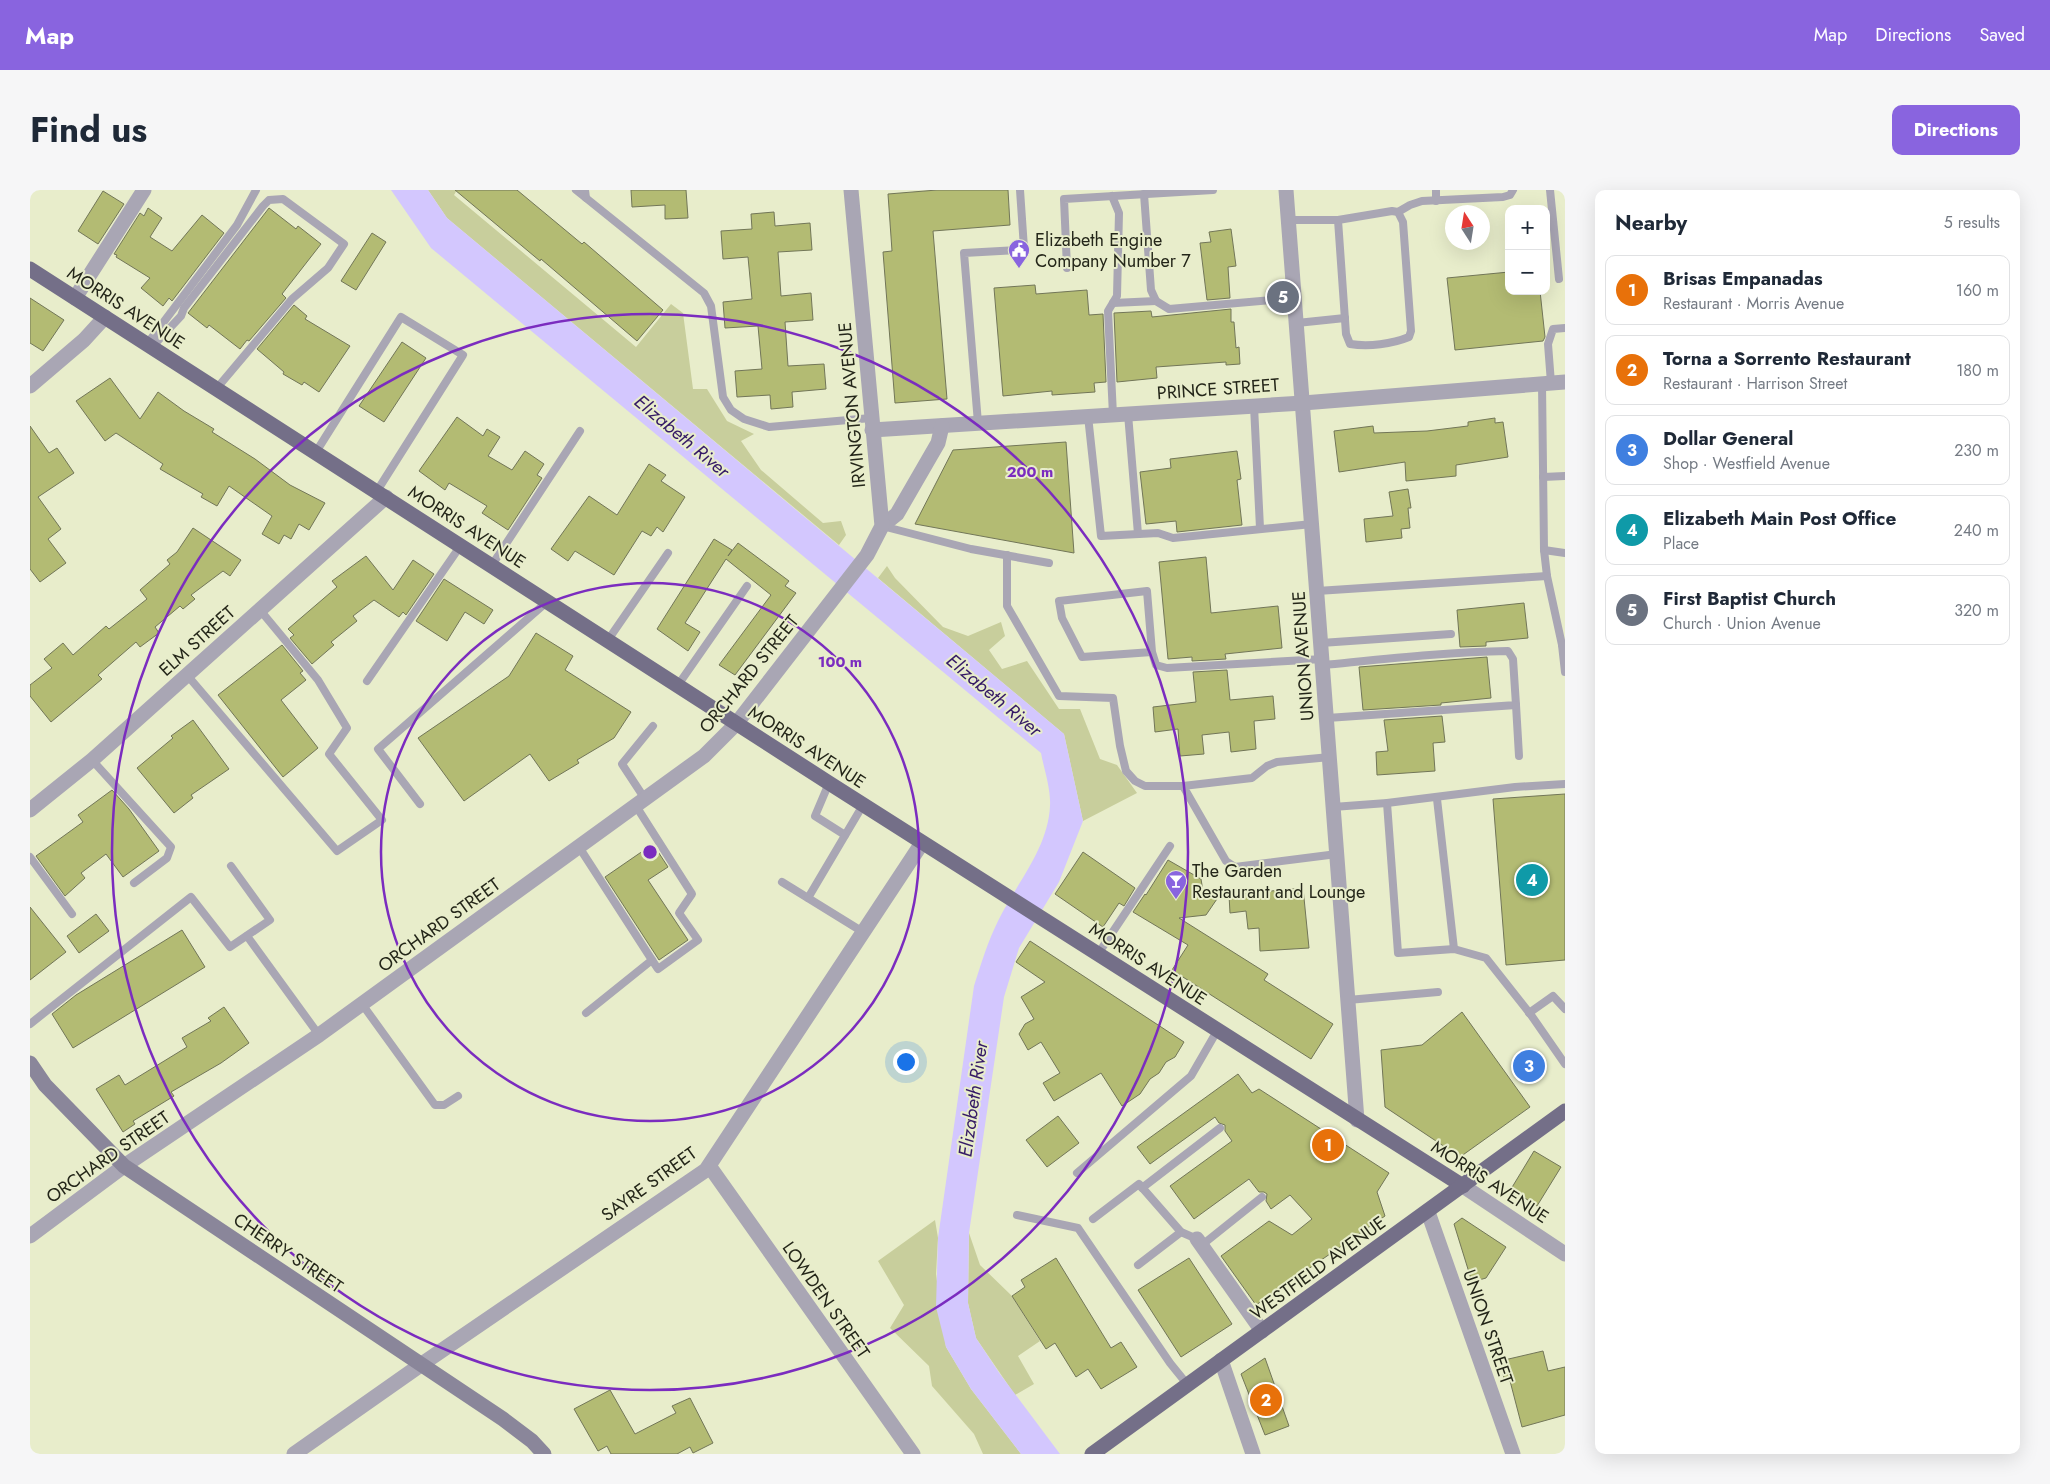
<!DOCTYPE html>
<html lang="en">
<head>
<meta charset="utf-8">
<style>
	:root { --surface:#fff; --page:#f6f6f7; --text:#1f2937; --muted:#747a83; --line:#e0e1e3; --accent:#8964df }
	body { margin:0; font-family:Jost,sans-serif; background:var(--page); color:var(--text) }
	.controls { position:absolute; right:15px; top:15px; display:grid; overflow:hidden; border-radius:10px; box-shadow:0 5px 20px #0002 }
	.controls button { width:45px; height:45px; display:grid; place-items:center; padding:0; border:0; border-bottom:1px solid var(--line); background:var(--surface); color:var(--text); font:25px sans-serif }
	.compass { position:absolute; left:1415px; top:15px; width:45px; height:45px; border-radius:50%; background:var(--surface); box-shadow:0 5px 20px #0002; rotate:348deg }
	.you { position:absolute; left:875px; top:871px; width:18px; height:18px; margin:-12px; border:4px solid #fff; border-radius:50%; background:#1a73e8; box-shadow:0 0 0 8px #1a73e833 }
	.badge { display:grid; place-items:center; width:32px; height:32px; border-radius:50%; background:var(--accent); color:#fff; font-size:16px; font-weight:700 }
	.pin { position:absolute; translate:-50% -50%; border:2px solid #fff; box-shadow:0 1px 5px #0006 }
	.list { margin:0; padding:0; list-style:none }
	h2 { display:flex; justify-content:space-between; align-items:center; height:65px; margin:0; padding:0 20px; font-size:21px }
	h2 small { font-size:16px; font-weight:400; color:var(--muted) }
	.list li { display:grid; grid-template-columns:32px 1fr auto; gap:15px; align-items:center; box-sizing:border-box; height:70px; margin:0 10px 10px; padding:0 10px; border:1px solid var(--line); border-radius:10px }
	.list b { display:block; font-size:19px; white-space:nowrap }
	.list p { margin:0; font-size:16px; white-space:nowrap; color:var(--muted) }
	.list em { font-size:16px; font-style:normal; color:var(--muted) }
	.map { position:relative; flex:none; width:1535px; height:1264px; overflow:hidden; border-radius:10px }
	header { display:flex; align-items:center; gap:30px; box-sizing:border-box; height:70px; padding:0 25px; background:var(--accent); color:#fff }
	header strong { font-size:24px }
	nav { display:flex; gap:28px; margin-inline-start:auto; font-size:18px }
	.intro { display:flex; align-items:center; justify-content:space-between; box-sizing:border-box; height:120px; padding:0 30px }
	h1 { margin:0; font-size:35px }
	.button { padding:12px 22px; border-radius:10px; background:var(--accent); color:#fff; font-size:18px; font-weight:700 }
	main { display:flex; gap:30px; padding:0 30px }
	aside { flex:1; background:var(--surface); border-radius:10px; box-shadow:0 5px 20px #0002 }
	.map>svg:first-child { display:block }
	.green { fill:#c8ce9c }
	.water { fill:#d3c7fe }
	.building { fill:#b3bb73; stroke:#727658 }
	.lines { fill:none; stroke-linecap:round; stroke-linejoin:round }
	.lane { stroke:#a9a6b4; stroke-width:8 }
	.street { stroke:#a9a6b4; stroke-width:15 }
	.secondary { stroke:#8a869a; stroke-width:15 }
	.primary { stroke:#746f88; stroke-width:15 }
	.ring { fill:none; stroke:#7b2cbf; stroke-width:2.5 }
	.labels { text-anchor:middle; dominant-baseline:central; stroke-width:4; stroke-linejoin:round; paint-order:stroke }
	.poi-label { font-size:18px; fill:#242619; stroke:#e8edcb; text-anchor:start }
	.street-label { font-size:18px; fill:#242619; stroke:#e8edcb }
	.water-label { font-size:19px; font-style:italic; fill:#351a66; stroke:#e8edcb }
	.centre { fill:#7b2cbf; stroke:#e8edcb; stroke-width:2.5 }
	.ring-label { font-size:15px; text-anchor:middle; font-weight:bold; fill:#7b2cbf; stroke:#e8edcb; stroke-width:4; stroke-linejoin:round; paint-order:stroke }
</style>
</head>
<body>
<header>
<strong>Map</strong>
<nav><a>Map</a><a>Directions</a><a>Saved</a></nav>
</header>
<div class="intro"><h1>Find us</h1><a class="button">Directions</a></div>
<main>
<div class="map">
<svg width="1535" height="1264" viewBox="0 0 1535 1264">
	<rect width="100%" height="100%" fill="#e8edcb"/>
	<!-- green -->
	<g class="green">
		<polygon points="398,0 427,0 424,5 606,157 641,114 653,123 663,199 677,199 697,231 724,244 711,251 731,280 793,333 811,331 816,345 809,355 417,28"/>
		<polygon points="857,376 865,388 913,437 938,446 971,432 975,446 959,460 972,479 997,471 1029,519 1050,519 1070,569 1087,575 1107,603 1053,631 1034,544 848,388"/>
		<polygon points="905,1030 908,1048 906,1084 916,1157 941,1199 991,1264 953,1264 944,1244 902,1196 899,1176 860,1138 874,1115 848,1071"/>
		<polygon points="939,1043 950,1075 982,1106 1010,1151 988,1166 1004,1194 985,1205 946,1148 938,1113"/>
	</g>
	<!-- water -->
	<path class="water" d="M361,0H398L417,28L1034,544L1053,631L1029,692L989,758L974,807L939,1043L938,1113L946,1148L970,1184L1030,1264H991L941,1199L916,1157L906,1117L908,1048L944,796C951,774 958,751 968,731C986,694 1018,659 1020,616C1021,599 1014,579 1011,563L401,58Z"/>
	<!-- building -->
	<g class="building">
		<polygon points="425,0 487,0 552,54 554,52 633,120 607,151 511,69 510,71"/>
		<polygon points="601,0 656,0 658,28 635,29 635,15 602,17"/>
		<polygon points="907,0 978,0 980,35 903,41 917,209 865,213 853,62 862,61 858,4"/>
		<polygon points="73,1 94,14 68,54 48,41"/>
		<polygon points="118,18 132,28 120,47 142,61 172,25 194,43 142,111 139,108 133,116 111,98 120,88 86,67 87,65 84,64 110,23 114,26"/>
		<polygon points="239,18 266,39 268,36 291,54 252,104 256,108 219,151 217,150 210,159 179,135 177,138 158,123"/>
		<polygon points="744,22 745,36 780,33 782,60 748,62 751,106 781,103 783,130 755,132 758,176 794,174 796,199 762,202 763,217 741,219 740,205 707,207 705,181 732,179 728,136 695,138 693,112 722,109 718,67 693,69 691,41 722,39 721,24"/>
		<polygon points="1201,39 1206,76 1198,77 1200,108 1177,110 1170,53 1181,52 1179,42"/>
		<polygon points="342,43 356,52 326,100 311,91"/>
		<polygon points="1479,82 1479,101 1510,101 1515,147 1513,151 1425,160 1417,88"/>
		<polygon points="1005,95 1006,104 1057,100 1059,125 1073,124 1076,192 1064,193 1065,202 1022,205 1022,201 973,206 964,98"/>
		<polygon points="0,108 34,130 13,161 0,153"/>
		<polygon points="264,115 277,126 275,129 320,156 289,202 274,192 272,195 253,184 254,182 227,159"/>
		<polygon points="1201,119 1201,132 1204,132 1206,158 1209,157 1210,174 1196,175 1196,172 1126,177 1127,188 1087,192 1084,123 1121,121 1122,127"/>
		<polygon points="372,152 396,168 354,232 329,216"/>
		<polygon points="80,188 110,229 128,202 154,221 184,239 182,242 225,269 260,295 295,313 279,340 269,334 261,349 254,345 249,354 232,344 242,326 199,296 187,316 171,307 173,304 130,279 133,274 86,243 75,251 46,211"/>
		<polygon points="427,227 453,246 457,239 470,247 458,266 482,280 495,261 514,274 507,285 512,288 478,340 452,323 457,316 419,293 415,300 389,281"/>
		<polygon points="1465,228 1465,233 1473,232 1478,267 1426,275 1426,286 1376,291 1375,272 1309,282 1304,241 1343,236 1344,243 1397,241 1438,236 1438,232"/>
		<polygon points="0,236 19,263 27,258 44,283 8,307 31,339 18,349 36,373 10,392 0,379"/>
		<polygon points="1036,252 1044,363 885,334 923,260"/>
		<polygon points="1207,261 1211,289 1207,290 1212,335 1147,342 1146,331 1116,334 1110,282 1141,278 1140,269"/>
		<polygon points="619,274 636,285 631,291 655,307 633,342 627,337 621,346 612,341 584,385 545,361 538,371 521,359 559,306 587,325"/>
		<polygon points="1378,299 1381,318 1378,318 1380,338 1371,339 1372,348 1336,352 1334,329 1363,326 1359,302"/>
		<polygon points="163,338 211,370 200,386 193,381 161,405 165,409 153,419 150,416 125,437 129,443 110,457 106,452 68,485 72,489 21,532 0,506 0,495 22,478 14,469 33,453 43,465 76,436 79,439 117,409 110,400 140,374 137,370 147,362"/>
		<polygon points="684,349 702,360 698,366 708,353 759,391 755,396 766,403 705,485 689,475 741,405 696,369 655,433 670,442 658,461 627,439"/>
		<polygon points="336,366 363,400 383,370 404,384 376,425 373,422 369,427 344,410 323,426 327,431 301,452 304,455 282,474 260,448 264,445 258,439 307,397 302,391"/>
		<polygon points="1176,367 1181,423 1248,416 1252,458 1195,464 1196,469 1162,471 1162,467 1138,469 1129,372"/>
		<polygon points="414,389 463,420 454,434 435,422 417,451 386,431"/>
		<polygon points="1494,413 1498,448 1456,452 1456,456 1430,457 1427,420"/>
		<polygon points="506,443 543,466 535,480 601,522 584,548 547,570 549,573 519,591 500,564 434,611 388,548 479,486"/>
		<polygon points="252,455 273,481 270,483 276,490 251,510 288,558 253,587 188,505"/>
		<polygon points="1457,467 1461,508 1411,513 1411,515 1333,520 1329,477"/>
		<polygon points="1197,480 1200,510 1243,506 1245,529 1224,531 1226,559 1201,562 1199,542 1172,545 1174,564 1150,566 1148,539 1125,542 1123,517 1166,512 1163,482"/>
		<polygon points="1412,526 1415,552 1403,553 1405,581 1347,585 1346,562 1358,561 1354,530"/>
		<polygon points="163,530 199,579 161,605 163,608 144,623 107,578 143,548 141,546"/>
		<polygon points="82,600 99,619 129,661 93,687 76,664 51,683 55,688 35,706 6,666 53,632 48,625"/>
		<polygon points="1535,604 1535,770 1476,775 1463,609"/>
		<polygon points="623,654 638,677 618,690 658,750 629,770 575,687"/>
		<polygon points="1053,662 1105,698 1094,716 1089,713 1073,737 1025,704"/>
		<polygon points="1138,670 1171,689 1174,707 1189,706 1176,725 1149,728 1238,784 1234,790 1303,834 1281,869 1142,780 1158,755 1103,722 1115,704 1116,705"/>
		<polygon points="1273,698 1279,758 1230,761 1229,738 1218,739 1216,721 1200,723 1199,705"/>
		<polygon points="0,717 36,762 0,790"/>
		<polygon points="66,724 79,741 49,763 37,746"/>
		<polygon points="152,740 175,777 43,858 22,824 46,805"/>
		<polygon points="1000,751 1154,852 1145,867 1136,872 1129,883 1120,889 1110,904 1092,916 1071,883 1024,911 1013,893 1030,883 1011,852 998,860 989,844 995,834 1004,829 991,807 1015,792 986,772"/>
		<polygon points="194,817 219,853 191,873 141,902 144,906 103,931 105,934 93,942 66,899 89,885 95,895 157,857 152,848 181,831 178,828"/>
		<polygon points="1432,822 1500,917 1430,967 1355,917 1351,860 1392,855"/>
		<polygon points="1208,884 1222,903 1229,899 1359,983 1347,1002 1355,1026 1226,1115 1191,1066 1239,1031 1262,1045 1282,1029 1260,1005 1241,1019 1236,1011 1237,1004 1234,1002 1229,1002 1219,989 1164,1029 1140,996 1202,951 1195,941 1195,935 1189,933 1185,927 1120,974 1107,957"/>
		<polygon points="1028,926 1049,953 1017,977 996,950"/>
		<polygon points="1504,961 1531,977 1507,1016 1481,999"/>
		<polygon points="1432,1028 1476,1057 1456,1088 1442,1092 1424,1034"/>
		<polygon points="1026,1068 1081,1158 1091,1152 1107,1177 1071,1199 1058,1179 1046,1187 1025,1153 1016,1159 982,1106 995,1097 991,1090"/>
		<polygon points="1159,1068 1202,1134 1151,1167 1108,1100"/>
		<polygon points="1513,1161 1518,1181 1535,1177 1535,1225 1492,1237 1479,1187 1474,1188 1470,1171"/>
		<polygon points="1235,1168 1259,1236 1235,1245 1211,1184"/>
		<polygon points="580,1200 605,1244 646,1223 642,1216 660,1208 683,1253 663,1263 660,1257 647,1264 581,1264 577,1256 568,1261 544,1219"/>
	</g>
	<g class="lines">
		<!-- lane -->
		<g class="lane">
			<polyline points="546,0 556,8 555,0"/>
			<polyline points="1406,0 1406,11"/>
			<polyline points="1520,0 1529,89"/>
			<polyline points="1114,4 1121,100 1126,111 1139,119 1265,108"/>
			<polyline points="1082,6 1089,23 1087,106 1078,121 1083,225"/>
			<polyline points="556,8 674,103 681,116 693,207 701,220 714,229 739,237 841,228"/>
			<polyline points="1368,22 1380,15 1392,11 1473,7 1480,5 1483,0"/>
			<path d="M1258,30H1308L1362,21L1368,22L1373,32L1381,141L1379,147C1362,154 1339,157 1320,154L1316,144L1308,30"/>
			<polyline points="1037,78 1034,9 1183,0"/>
			<polyline points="1083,113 1126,111"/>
			<polyline points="1267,133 1315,128"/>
			<polyline points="117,154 207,35 226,0"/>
			<polyline points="122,157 151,126 154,118 233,16 239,10 253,9 314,54 298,78 262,109 187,198"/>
			<polyline points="1521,193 1518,154 1523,139 1535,138"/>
			<polyline points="1512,194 1514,360 1517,386 1532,455 1535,455"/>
			<polyline points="1224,216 1230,338"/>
			<polyline points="1098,224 1108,344"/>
			<polyline points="1058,226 1071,346 1128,343 1143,348 1282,334"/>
			<polyline points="948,233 934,63 990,60 994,58 990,0"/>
			<polyline points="286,262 371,127 433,165 347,301"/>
			<polyline points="1513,287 1535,286"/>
			<polyline points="852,336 941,359 1019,373"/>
			<polyline points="1514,360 1535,363"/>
			<polyline points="977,365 977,416 1029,506 1083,508 1090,556 1096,581 1105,591 1115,596 1153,596"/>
			<polyline points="462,375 550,241"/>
			<polyline points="1287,401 1517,386"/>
			<polyline points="578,450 638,363"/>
			<polyline points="1291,453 1421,444"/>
			<polyline points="1532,455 1535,482"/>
			<polyline points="1122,462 1052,467 1032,428 1029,411 1117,401 1122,462 1126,475 1137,478 1293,469"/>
			<path d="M1293,475C1355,469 1416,462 1478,461L1483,469L1486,515L1297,528"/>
			<polyline points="157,485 307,661 352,630 299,564 317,538 288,490 230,420"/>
			<polyline points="337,491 431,355"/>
			<polyline points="648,495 717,396"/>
			<polyline points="1486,515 1489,566"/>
			<polyline points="1300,567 1247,572 1237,576 1222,588 1153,596 1196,671 1205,677 1307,664"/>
			<polyline points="62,570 141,657 137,668 104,693"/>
			<polyline points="799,593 785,626 815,645"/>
			<polyline points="615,609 592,574 623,536"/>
			<polyline points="1407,609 1424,759"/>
			<polyline points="1357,613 1368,763 1424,759 1456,768 1501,825 1535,874"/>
			<polyline points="390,614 348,559 518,411"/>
			<polyline points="606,616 662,704 649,723 668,750 628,779 622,770"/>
			<polyline points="1303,617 1357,613 1485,597 1535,594"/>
			<polyline points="549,657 622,770 556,823"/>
			<polyline points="0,667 42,724"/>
			<polyline points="752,692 833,742"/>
			<polyline points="778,708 833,615"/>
			<polyline points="217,746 289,845"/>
			<polyline points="1068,764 1140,656"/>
			<polyline points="1318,810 1408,802"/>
			<polyline points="332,814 405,915 414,915 428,906"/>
			<polyline points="1499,823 1523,806 1535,819"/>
			<polyline points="0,834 161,707 200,757 240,730 201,676"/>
			<polyline points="1047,983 1161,886 1187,841"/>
			<polyline points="1112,998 1190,938"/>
			<polyline points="987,1025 1048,1038 1140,1173 1157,1194"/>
			<polyline points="1063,1029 1109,994 1151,1042 1167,1049"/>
			<polyline points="1172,1055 1232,1007"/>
			<polyline points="1108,1075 1151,1042"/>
		</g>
		<!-- street -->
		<g class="street">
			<polyline points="1256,0 1327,930"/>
			<polyline points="45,108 114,0"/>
			<polyline points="0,196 54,150 75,127"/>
			<polyline points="842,240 1273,213 1535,192"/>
			<polyline points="852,336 867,324 908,253 912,236"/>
			<polyline points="0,620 62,570 356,307"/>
			<polyline points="680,977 883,1264"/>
			<polyline points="1433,996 1535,1064"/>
			<polyline points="1398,1022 1483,1264"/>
			<polyline points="0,1046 94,976 289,845 674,566 706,534 837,365 852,336 821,0"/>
			<polyline points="1167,1049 1232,1141"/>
			<polyline points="1191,1170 1223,1264"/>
			<polyline points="264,1264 392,1174 676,980 892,653"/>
		</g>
		<!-- secondary -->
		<polyline class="secondary" points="0,873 15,895 94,976 473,1229 502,1251 514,1264"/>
		<!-- primary -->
		<g class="primary">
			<polyline points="0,79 799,593 1433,996"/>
			<polyline points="1062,1264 1535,921"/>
		</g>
	</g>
	<!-- distance rings -->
	<g class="ring">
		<circle cx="620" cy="662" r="269"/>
		<circle cx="620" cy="662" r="538"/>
	</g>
	<!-- icons -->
	<defs>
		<g id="civic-pin" transform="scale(1.125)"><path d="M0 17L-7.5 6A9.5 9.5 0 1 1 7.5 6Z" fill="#8964df" stroke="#e8edcb"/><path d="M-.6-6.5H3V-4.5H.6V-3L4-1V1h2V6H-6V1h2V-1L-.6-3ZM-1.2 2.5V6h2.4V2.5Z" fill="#fff"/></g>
		<g id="bar-pin" transform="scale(1.125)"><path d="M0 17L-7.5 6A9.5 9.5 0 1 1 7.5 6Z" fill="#8964df" stroke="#e8edcb"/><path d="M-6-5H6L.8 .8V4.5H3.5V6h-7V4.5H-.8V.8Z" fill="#fff"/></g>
	</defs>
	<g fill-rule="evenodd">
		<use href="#civic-pin" x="989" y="60"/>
		<use href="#bar-pin" x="1146" y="691"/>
	</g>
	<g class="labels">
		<!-- poi labels -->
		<g class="poi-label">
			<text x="1005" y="50">Elizabeth Engine<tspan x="1005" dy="21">Company Number 7</tspan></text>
			<text x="1162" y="681">The Garden<tspan x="1162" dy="21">Restaurant and Lounge</tspan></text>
		</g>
		<!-- street labels -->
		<g class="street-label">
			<text transform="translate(96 118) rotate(33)">MORRIS AVENUE</text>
			<text transform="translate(1188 199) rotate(-4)">PRINCE STREET</text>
			<text transform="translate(822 215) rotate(-95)">IRVINGTON AVENUE</text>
			<text transform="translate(437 337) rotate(33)">MORRIS AVENUE</text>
			<text transform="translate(167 451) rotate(-42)">ELM STREET</text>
			<text transform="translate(1273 466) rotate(-94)">UNION AVENUE</text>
			<text transform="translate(719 484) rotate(-51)">ORCHARD STREET</text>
			<text transform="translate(777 557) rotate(33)">MORRIS AVENUE</text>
			<text transform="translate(409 735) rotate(-36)">ORCHARD STREET</text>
			<text transform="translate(1118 774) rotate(33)">MORRIS AVENUE</text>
			<text transform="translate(78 967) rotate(-35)">ORCHARD STREET</text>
			<text transform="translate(1460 992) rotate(33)">MORRIS AVENUE</text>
			<text transform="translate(619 994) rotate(-36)">SAYRE STREET</text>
			<text transform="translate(258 1063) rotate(34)">CHERRY STREET</text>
			<text transform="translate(1288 1078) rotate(-36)">WESTFIELD AVENUE</text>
			<text transform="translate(796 1110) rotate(55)">LOWDEN STREET</text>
			<text transform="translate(1458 1137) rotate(71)">UNION STREET</text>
		</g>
		<!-- water labels -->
		<g class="water-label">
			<text transform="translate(652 246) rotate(40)">Elizabeth River</text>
			<text transform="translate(964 505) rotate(40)">Elizabeth River</text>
			<text transform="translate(943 909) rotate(-82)">Elizabeth River</text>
		</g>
	</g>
	<circle cx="620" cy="662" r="8" class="centre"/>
	<g class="ring-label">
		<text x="1000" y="287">200 m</text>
		<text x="810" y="477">100 m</text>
	</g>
</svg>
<div class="controls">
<button>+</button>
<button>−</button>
</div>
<svg class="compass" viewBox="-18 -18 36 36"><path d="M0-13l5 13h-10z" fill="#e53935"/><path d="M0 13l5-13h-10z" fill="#747a83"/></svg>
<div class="you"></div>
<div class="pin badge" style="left:1298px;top:955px;background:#e8710a">1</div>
<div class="pin badge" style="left:1236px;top:1210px;background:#e8710a">2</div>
<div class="pin badge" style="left:1499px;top:876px;background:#3f7fe0">3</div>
<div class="pin badge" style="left:1502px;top:690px;background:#0f9aa8">4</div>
<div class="pin badge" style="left:1253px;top:107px;background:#6b7280">5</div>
</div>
<aside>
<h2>Nearby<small>5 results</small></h2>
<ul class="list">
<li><span class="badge" style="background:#e8710a">1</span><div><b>Brisas Empanadas</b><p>Restaurant · Morris Avenue</p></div><em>160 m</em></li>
<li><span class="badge" style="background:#e8710a">2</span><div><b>Torna a Sorrento Restaurant</b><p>Restaurant · Harrison Street</p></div><em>180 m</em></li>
<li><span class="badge" style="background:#3f7fe0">3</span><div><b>Dollar General</b><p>Shop · Westfield Avenue</p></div><em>230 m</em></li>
<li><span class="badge" style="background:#0f9aa8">4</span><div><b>Elizabeth Main Post Office</b><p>Place</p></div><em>240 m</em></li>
<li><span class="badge" style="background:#6b7280">5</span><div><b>First Baptist Church</b><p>Church · Union Avenue</p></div><em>320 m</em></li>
</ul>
</aside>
</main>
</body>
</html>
